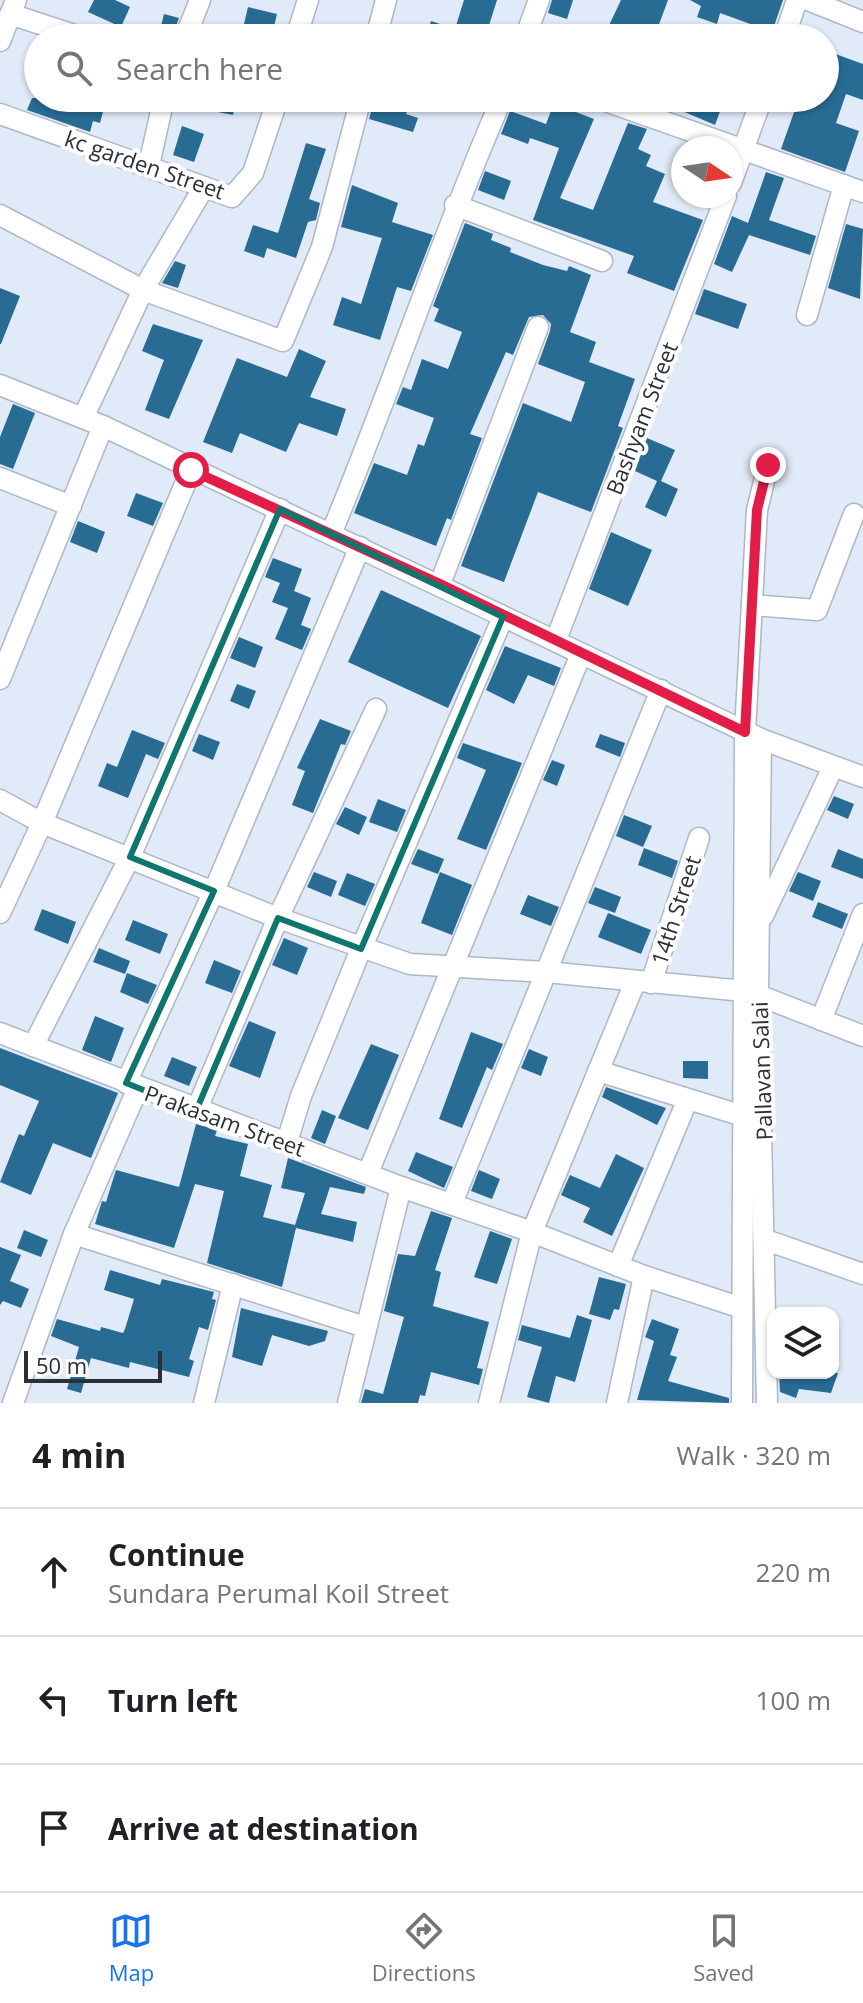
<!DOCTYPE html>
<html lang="en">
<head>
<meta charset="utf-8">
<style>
	:root { --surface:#fff; --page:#f6f6f6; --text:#202124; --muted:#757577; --line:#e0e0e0; --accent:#1a73e8 }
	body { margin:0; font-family:"Open Sans",sans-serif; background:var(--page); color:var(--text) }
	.controls { position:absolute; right:24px; bottom:24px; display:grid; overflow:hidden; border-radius:16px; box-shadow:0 2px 6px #0004 }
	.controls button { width:72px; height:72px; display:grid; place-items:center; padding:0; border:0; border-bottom:2px solid var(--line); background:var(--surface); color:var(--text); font:40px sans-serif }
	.compass { position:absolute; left:671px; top:136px; width:72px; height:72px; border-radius:50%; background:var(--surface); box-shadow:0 2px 6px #0004; rotate:103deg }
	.scale { position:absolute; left:24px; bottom:20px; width:138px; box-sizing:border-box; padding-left:8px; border:4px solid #2c3035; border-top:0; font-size:22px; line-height:28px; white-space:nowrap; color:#2c3035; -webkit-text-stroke:6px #fff; paint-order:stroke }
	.stop { position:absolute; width:24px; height:24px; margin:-18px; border:6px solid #e11d48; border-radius:50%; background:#fff }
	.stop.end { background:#e11d48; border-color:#fff; box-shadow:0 2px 8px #0008 }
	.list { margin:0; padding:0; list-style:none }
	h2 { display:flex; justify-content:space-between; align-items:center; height:104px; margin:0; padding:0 32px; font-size:34px }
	h2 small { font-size:26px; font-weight:400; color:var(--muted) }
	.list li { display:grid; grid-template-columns:52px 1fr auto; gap:24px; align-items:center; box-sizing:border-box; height:128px; padding:0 32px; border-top:2px solid var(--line) }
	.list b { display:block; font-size:30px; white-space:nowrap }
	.list p { margin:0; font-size:26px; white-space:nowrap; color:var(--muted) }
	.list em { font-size:26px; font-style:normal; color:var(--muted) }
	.icon { flex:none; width:44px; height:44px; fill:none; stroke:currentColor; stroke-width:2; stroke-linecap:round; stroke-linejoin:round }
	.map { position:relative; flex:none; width:863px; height:1403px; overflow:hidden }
	.search { position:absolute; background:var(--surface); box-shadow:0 2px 6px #0004; left:24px; right:24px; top:24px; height:88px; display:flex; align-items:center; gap:20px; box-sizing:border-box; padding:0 28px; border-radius:44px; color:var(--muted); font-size:30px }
	.sheet { height:488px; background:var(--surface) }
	nav { display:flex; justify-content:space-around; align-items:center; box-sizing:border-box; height:112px; border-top:2px solid var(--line); background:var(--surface); font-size:22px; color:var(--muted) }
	nav a { display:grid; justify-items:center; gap:4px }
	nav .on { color:var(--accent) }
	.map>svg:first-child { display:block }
	.building { fill:#286c94 }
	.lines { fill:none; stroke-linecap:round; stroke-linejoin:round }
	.minor-casing { stroke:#aeb7c5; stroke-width:23 }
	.minor { stroke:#fff; stroke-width:20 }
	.route { stroke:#e11d48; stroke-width:10 }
	.marked { fill:none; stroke:#0f766e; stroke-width:6; stroke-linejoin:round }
	.labels { text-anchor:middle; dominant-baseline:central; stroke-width:8; stroke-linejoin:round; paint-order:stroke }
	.street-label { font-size:22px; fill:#2c3035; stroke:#fff }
</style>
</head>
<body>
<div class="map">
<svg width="863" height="1403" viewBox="0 0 863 1403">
	<rect width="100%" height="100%" fill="#e1eaf8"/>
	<!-- building -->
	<g class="building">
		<polygon points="94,0 115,0 130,7 121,27 88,12"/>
		<polygon points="464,0 497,0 485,38 426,38 431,21 455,29"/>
		<polygon points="552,0 573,0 567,19 548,13"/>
		<polygon points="621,0 668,0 654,38 603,38"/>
		<polygon points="690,0 783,0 772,32 720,13 717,24 697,17 701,6"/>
		<polygon points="248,7 277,14 273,31 244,24"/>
		<polygon points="164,14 179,18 172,38 158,38"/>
		<polygon points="830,52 863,64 863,100 846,94 836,123 859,131 845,172 781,149 799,98 825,98 825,55 829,56"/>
		<polygon points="32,98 52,98 82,109 85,98 106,100 100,123 93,121 90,132 27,110"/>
		<polygon points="183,98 226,98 236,100 233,115 182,105"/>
		<polygon points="375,98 411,98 406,114 418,118 413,132 369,119"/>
		<polygon points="556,98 570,103 568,109 594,119 560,198 593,210 628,123 647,129 638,149 651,155 646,166 665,174 653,202 703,220 674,291 627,273 634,256 533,220 559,148 530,138 528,144 501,134 510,111 546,124"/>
		<polygon points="652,98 725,98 715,125"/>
		<polygon points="182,126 204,134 194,162 173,155"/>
		<polygon points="306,143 326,149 309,199 320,203 316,220 308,222 296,258 267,248 264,258 244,251 253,225 278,233"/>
		<polygon points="485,171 511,181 504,200 478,190"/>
		<polygon points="766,172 784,178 769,220 816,236 810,255 749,235 732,272 714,264 732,216 748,223"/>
		<polygon points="352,185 398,203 392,222 433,235 411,291 397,287 380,340 333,325 342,297 361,304 382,238 341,227"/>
		<polygon points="465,223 493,234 491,240 511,248 510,252 543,265 567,271 569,266 591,275 570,332 596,342 589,362 635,379 618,426 623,428 591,512 538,492 504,582 461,566 523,403 571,422 584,385 585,382 538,364 550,331 551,324 543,315 529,317 513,355 506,352 470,434 482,438 451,520 447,518 436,546 354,513 374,463 407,475 418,444 424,446 434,418 396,404 403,387 411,390 422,359 448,369 462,332 434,321 439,309 433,306"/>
		<polygon points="846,224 863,229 860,299 828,288"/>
		<polygon points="175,261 186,265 178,288 162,283"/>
		<polygon points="0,288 20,296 1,344 0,344"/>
		<polygon points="704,289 747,304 738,329 695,314"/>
		<polygon points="153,324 203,340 169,419 145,410 164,360 142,351"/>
		<polygon points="299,349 326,361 310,397 346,409 337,436 299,423 286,452 240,433 232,453 203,442 237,358 287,377"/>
		<polygon points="13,404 35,413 13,469 0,464 0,437"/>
		<polygon points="647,438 675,450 661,481 678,489 666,517 645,507 657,481 635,471"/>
		<polygon points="136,493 163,503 153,526 127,516"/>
		<polygon points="78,521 105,532 97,553 70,542"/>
		<polygon points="611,532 652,550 628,606 589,589"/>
		<polygon points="273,558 302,569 294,591 311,598 301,625 311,629 302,650 275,639 288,608 272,602 280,583 265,577"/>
		<polygon points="381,590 481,636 448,708 348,662"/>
		<polygon points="239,637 263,647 255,668 230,658"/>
		<polygon points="505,646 561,668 554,686 528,675 514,704 486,690"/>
		<polygon points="237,684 256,691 249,709 230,701"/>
		<polygon points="320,719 351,731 345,745 341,744 313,813 292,805 305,771 297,768"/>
		<polygon points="132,730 165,743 158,759 146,754 128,798 98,786 107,763 117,767"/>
		<polygon points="199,734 220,742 213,760 192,751"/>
		<polygon points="600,734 625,743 620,757 595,747"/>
		<polygon points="463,743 522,763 486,850 457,839 486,770 457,758"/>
		<polygon points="552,760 565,765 557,786 543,780"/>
		<polygon points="834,796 854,804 848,819 827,810"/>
		<polygon points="378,799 406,810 397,832 369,822"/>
		<polygon points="345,807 367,817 359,835 336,824"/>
		<polygon points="624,815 652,826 643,847 616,836"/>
		<polygon points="644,848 678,861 672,878 638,865"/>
		<polygon points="418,849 444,859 438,874 411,864"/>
		<polygon points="838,849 863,859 863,879 831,867"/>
		<polygon points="314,872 337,881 331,897 307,887"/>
		<polygon points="440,872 472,885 452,935 421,923"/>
		<polygon points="798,872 821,881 813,901 789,891"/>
		<polygon points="347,873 375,884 365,906 338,895"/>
		<polygon points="595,887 621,897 615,913 588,903"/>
		<polygon points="528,895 559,907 551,926 520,914"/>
		<polygon points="818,902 848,914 842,929 812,917"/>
		<polygon points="42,909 76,922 68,944 34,930"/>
		<polygon points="608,913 651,930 641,954 598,937"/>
		<polygon points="133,920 168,934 160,954 125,940"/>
		<polygon points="284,938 308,948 297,975 272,965"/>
		<polygon points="99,948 130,961 125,974 93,962"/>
		<polygon points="214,960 241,971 232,993 205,983"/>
		<polygon points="127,973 157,985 148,1004 120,992"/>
		<polygon points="95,1016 124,1028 111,1062 82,1050"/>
		<polygon points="249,1021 276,1032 260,1078 229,1066"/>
		<polygon points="471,1032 503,1044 492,1070 487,1067 462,1128 439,1119"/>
		<polygon points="371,1044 399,1055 368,1130 338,1118"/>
		<polygon points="0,1048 118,1093 91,1158 53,1143 31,1195 0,1182 19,1134 24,1136 39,1101 0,1085"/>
		<polygon points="529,1049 548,1057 541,1076 521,1068"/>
		<polygon points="172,1057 197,1067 189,1086 164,1076"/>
		<polygon points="683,1061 708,1061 708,1079 683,1078"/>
		<polygon points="606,1087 666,1108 657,1125 602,1097"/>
		<polygon points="322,1110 336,1116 325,1144 311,1138"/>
		<polygon points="196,1124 217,1130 215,1136 248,1144 240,1176 272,1185 263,1217 295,1225 305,1193 281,1188 288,1158 366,1187 364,1194 330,1187 321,1214 357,1222 353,1242 296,1228 282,1287 207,1263 224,1191 195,1184 174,1248 95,1224 102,1201 106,1202 116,1170 179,1187"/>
		<polygon points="416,1152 453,1167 444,1188 408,1171"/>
		<polygon points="616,1154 644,1168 612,1236 583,1222 590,1208 561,1195 570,1175 600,1188"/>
		<polygon points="479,1170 500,1179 492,1199 471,1191"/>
		<polygon points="431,1211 452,1218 435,1270 441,1272 433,1306 489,1322 477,1368 483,1369 479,1385 431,1372 425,1396 420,1395 418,1403 361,1403 365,1389 383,1394 404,1317 384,1311 398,1254 415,1256"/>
		<polygon points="24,1230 48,1240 41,1257 17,1248"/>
		<polygon points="490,1231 512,1239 497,1284 474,1277"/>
		<polygon points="0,1247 21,1255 10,1281 29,1289 21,1308 3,1301 0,1305"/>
		<polygon points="110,1270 160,1285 162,1279 214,1292 212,1299 216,1300 208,1330 199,1327 189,1359 194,1361 189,1377 130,1362 129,1368 91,1358 81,1393 67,1389 79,1347 51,1336 57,1319 100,1331 101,1327 123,1333 125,1329 134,1299 104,1290"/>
		<polygon points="599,1277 626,1284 619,1310 614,1309 610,1320 589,1314"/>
		<polygon points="241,1308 328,1331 325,1341 309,1346 272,1335 262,1366 232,1357"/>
		<polygon points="577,1315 592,1320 575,1382 556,1376 549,1403 527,1397 542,1347 518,1340 522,1325 570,1338"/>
		<polygon points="652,1319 679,1329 670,1355 677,1357 668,1381 729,1398 729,1403 637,1400 654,1341 645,1337"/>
		<polygon points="779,1373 838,1373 831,1393 799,1389 796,1398 780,1392"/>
	</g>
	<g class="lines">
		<!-- minor casing -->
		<g class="minor-casing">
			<g id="minor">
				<polyline points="808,0 863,22"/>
				<polyline points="10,14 83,38"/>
				<polyline points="185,38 200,0"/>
				<polyline points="296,38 308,0"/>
				<polyline points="376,38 386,0"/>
				<polyline points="525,38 539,0"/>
				<polyline points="784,38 797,0"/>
				<polyline points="0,41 16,0"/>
				<polyline points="597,98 863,192"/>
				<polyline points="0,114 232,197 253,173 278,98"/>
				<polyline points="149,165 164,98"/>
				<polyline points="731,183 762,98"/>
				<polyline points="455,205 602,261"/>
				<polyline points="0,215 143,290 204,187"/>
				<polyline points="807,315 844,185"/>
				<polyline points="0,385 103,426 761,739 863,777"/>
				<polyline points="83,418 143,290 283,341 322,247 361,98"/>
				<polyline points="0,478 71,506"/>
				<path d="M331,534C391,390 440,241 502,98"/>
				<polyline points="440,584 538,327"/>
				<polyline points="752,605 817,610 854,514"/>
				<polyline points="556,640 726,196"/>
				<polyline points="0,679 103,426"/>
				<polyline points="761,739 758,995 767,1403"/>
				<polyline points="0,800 42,823 278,918 410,964 546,972 744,991"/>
				<polyline points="0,913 42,823 191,470"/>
				<polyline points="763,916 833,767"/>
				<polyline points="651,983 699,838"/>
				<polyline points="758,995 863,1036"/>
				<polyline points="821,1020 863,914"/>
				<polyline points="0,1033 401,1187 532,1232 644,1276 742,1308"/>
				<polyline points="33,1046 130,857 280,509"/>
				<polyline points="598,1071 743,1116"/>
				<polyline points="126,1083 214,891 360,547"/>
				<polyline points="196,1111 278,918 376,709"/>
				<polyline points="287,1142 301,1096 361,949 503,617"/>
				<polyline points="368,1173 581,654"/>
				<polyline points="452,1203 661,690"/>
				<polyline points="74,1234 365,1327"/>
				<polyline points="766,1240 863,1274"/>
				<polyline points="618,1266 687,1101"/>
				<polyline points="13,1403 74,1234 138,1088"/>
				<polyline points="204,1403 233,1284"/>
				<polyline points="348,1403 401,1187"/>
				<polyline points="489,1403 532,1232 635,982"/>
				<polyline points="617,1403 644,1276"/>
				<polyline points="742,1403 745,732 757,510 768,465"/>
			</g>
		</g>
		<!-- minor -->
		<use href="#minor" class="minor"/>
	</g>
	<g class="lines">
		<!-- route -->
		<polyline class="route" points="191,470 440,584 745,732 757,510 768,465"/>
	</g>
	<!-- marked area -->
	<path class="marked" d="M280,509L503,617L361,949L278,918L196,1111L126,1083L214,891L130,857Z"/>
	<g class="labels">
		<!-- street labels -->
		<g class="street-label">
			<text transform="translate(145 164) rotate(19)">kc garden Street</text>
			<text transform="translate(641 418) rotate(-69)">Bashyam Street</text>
			<text transform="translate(675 910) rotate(-72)">14th Street</text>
			<text transform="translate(761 1071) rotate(-92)">Pallavan Salai</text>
			<text transform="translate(225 1120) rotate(20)">Prakasam Street</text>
		</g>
	</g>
</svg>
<div class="controls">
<button><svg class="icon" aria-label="layers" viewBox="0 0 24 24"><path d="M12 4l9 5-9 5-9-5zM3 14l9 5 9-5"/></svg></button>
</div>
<svg class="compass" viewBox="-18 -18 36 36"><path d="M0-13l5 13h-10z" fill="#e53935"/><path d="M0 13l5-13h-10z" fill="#757577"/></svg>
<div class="scale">50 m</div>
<div class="stop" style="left:191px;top:470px"></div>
<div class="stop end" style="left:768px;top:465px"></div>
<div class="search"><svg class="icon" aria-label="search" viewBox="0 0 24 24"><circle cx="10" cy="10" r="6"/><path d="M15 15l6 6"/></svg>Search here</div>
</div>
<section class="sheet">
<h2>4 min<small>Walk · 320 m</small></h2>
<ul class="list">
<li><svg class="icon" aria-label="ahead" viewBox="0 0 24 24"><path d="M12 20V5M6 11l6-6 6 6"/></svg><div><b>Continue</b><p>Sundara Perumal Koil Street</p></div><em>220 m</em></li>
<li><svg class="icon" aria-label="left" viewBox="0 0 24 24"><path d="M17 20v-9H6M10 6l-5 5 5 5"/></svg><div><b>Turn left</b></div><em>100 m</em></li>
<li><svg class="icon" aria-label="arrive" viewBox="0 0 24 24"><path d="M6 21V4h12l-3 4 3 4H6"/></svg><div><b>Arrive at destination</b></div></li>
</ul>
</section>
<nav>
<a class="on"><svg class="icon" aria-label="map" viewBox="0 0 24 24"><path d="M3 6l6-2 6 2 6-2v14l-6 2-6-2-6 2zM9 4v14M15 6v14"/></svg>Map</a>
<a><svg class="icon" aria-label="directions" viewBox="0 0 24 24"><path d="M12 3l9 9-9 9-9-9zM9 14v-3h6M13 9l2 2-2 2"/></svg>Directions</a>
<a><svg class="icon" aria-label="saved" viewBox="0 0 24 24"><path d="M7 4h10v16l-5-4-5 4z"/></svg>Saved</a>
</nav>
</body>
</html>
